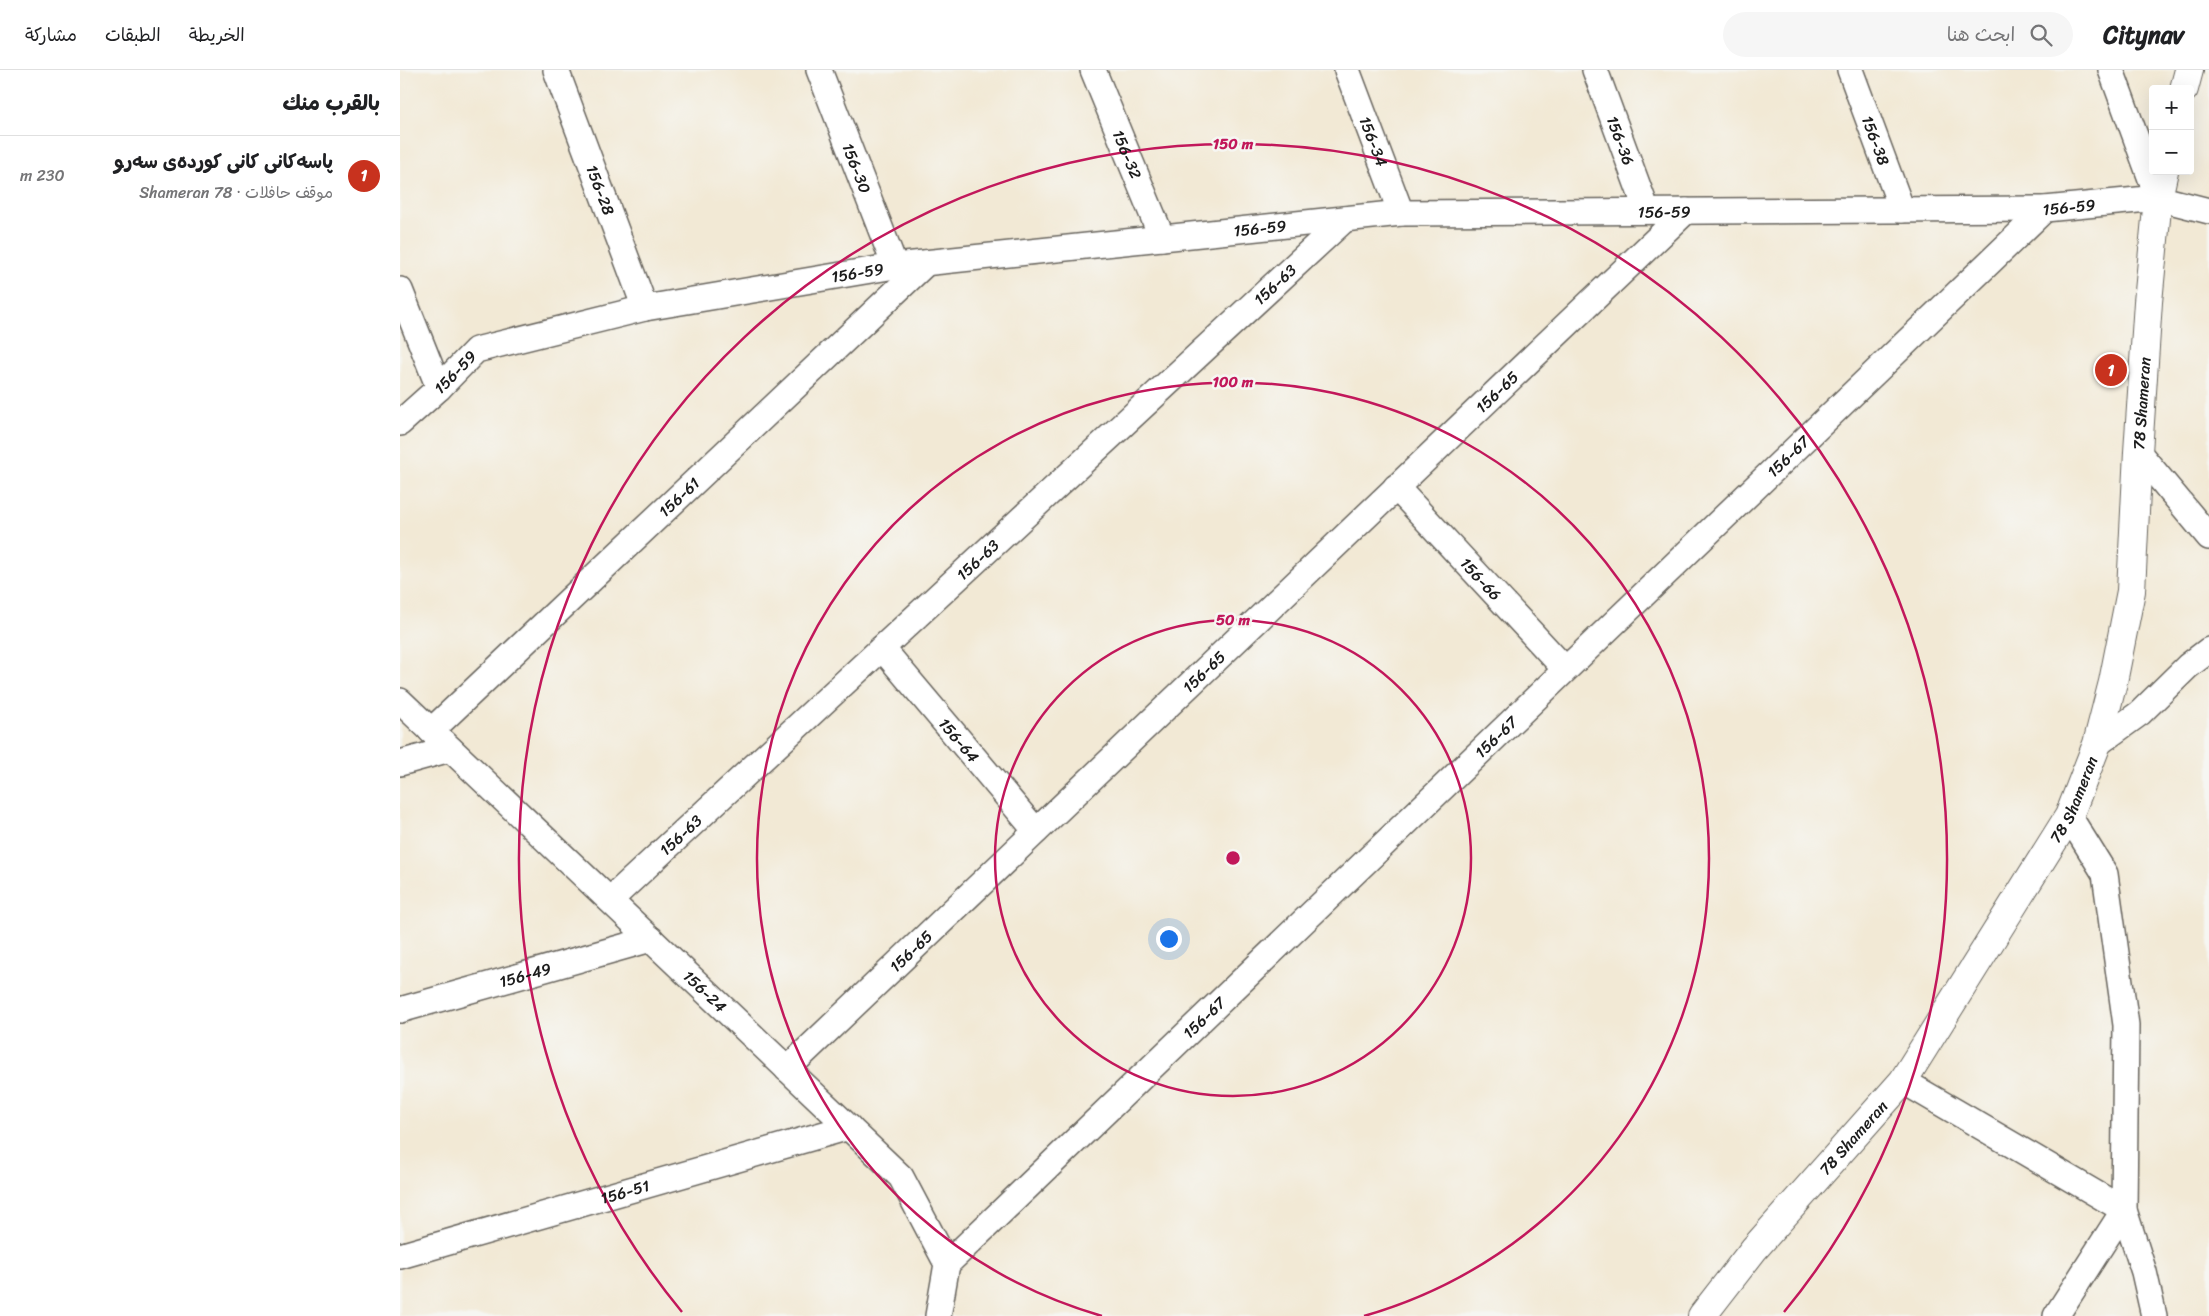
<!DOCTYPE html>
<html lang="ar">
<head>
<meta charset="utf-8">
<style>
	:root { --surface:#fff; --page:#f6f6f6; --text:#202124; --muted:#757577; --line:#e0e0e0; --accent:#c8321e }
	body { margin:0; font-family:Sriracha,"Playpen Sans Arabic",sans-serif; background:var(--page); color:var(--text); direction:rtl }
	.controls { position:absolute; right:15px; top:15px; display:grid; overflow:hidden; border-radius:5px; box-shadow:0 5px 20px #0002 }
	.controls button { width:45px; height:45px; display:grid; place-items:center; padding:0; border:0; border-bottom:1px solid var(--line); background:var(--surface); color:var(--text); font:25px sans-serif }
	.you { position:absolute; left:768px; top:868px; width:18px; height:18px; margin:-12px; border:4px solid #fff; border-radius:50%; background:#1a73e8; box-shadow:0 0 0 8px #1a73e833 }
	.badge { display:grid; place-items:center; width:32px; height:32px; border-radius:50%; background:var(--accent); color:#fff; font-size:16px; font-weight:700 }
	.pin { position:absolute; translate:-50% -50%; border:2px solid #fff; box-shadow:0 1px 5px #0006 }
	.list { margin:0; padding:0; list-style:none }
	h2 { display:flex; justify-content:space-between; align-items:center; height:65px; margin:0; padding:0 20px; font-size:21px }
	h2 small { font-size:16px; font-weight:400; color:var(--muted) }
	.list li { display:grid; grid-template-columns:32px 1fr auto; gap:15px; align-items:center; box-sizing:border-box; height:80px; padding:0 20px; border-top:1px solid var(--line) }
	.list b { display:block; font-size:19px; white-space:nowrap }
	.list p { margin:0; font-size:16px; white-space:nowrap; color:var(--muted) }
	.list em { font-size:16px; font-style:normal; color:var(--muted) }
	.icon { flex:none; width:28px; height:28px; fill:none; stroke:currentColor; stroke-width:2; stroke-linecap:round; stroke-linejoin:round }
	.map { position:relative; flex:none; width:1809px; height:1246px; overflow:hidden; direction:ltr }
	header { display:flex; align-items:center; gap:30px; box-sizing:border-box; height:70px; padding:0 25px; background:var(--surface); border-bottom:1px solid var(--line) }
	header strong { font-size:24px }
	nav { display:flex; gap:28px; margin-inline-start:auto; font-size:18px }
	.search { width:350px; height:45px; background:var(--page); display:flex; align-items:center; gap:12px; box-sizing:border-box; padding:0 18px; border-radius:28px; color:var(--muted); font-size:19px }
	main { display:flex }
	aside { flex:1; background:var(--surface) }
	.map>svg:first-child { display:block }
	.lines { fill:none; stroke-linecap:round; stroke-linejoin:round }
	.minor-casing { stroke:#67645d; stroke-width:28 }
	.tertiary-casing { stroke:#67645d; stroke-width:30 }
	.minor { stroke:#fff; stroke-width:25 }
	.tertiary { stroke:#fff; stroke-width:28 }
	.ring { fill:none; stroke:#c2185b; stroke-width:2.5 }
	.labels { text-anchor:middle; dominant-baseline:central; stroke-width:5; stroke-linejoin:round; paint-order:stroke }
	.street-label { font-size:16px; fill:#1c1c1c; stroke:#f6f6f2 }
	.centre { fill:#c2185b; stroke:#f6f6f2; stroke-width:2.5 }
	.ring-label { font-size:15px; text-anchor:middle; font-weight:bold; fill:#c2185b; stroke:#f6f6f2; stroke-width:5; stroke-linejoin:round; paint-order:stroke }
</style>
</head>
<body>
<header>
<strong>Citynav</strong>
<div class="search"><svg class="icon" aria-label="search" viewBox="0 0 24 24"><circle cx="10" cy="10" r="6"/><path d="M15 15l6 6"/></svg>ابحث هنا</div>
<nav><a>الخريطة</a><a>الطبقات</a><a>مشاركة</a></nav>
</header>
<main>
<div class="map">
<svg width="1809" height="1246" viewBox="0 0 1809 1246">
	<rect width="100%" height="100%" fill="#f6f6f2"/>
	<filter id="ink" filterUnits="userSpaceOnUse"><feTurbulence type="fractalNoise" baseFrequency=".02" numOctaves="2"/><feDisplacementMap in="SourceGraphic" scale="10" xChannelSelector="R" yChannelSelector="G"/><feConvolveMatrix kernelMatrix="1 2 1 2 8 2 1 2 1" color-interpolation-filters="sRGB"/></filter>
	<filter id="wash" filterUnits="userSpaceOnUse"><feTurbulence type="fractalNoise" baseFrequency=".0096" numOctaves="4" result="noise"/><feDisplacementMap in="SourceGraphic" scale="20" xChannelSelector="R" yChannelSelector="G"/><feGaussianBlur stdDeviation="1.12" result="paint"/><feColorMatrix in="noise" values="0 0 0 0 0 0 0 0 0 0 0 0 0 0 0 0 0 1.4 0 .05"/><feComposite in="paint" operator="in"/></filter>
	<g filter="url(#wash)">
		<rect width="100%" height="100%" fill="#f2e9d5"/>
	</g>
	<g filter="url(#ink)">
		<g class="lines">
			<!-- minor casing -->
			<g class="minor-casing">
				<g id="minor">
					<path id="s1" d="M156,0L245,238"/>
					<path id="s2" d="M419,0L495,196"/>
					<path id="s3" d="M693,0L762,168"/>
					<path id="s4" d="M947,0L1001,143"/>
					<path id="s5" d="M1195,0L1247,141"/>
					<path id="s6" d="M1450,0L1502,140"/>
					<polyline points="1711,0 1758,128"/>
					<polyline points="0,220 39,318"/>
					<path id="s7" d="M0,353L39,318L76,280L245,238L495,196L1001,143L1645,139L1758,128L1809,141"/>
					<polyline points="1738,382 1809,467"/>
					<path id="s8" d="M996,417L1165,599"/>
					<path id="s9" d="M482,578L636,761"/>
					<path id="s10" d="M0,631L501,1107L547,1194L538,1246"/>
					<path id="s11" d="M31,661L526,193"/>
					<polyline points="1697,674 1740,643 1788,596 1809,580"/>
					<polyline points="0,693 50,679"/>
					<polyline points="1669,746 1705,804 1726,955 1724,1140 1744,1202 1754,1246"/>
					<path id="s12" d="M210,830L945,149"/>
					<path id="s13" d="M0,940L251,869"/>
					<path id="s14" d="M387,999L1286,141"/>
					<polyline points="1503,1011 1724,1140 1656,1246"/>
					<path id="s15" d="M0,1186L449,1057"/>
					<path id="s16" d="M547,1194L1645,139"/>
				</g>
			</g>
			<!-- tertiary casing -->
			<g class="tertiary-casing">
				<g id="tertiary">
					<polyline points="1784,19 1789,0"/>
					<path id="s17" d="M1302,1246L1354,1179L1503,1011L1669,746L1697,674L1713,612L1731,521L1738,382L1748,232L1758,128L1764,101"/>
				</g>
			</g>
			<!-- minor -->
			<use href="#minor" class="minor"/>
			<!-- tertiary -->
			<use href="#tertiary" class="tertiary"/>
		</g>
	</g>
	<!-- distance rings -->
	<g class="ring">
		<circle cx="833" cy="788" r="238"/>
		<path d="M702 1246A476 476 0 1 1 964 1246"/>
		<path d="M282 1242A714 714 0 1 1 1384 1242"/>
	</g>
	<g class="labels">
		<!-- street labels -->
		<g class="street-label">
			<text stroke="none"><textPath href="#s6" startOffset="75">156-38</textPath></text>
			<text stroke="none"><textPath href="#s4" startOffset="76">156-34</textPath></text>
			<text stroke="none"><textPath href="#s5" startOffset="75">156-36</textPath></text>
			<text stroke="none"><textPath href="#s3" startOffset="91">156-32</textPath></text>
			<text stroke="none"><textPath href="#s2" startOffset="105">156-30</textPath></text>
			<text stroke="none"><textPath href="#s1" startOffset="128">156-28</textPath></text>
			<text stroke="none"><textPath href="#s7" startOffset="1710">156-59</textPath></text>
			<text stroke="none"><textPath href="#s7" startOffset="1305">156-59</textPath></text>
			<text stroke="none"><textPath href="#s7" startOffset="900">156-59</textPath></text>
			<text stroke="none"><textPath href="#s7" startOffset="495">156-59</textPath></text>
			<text stroke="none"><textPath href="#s12" startOffset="906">156-63</textPath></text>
			<text stroke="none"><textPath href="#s7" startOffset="75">156-59</textPath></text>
			<text stroke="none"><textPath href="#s14" startOffset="981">156-65</textPath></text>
			<text stroke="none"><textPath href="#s17" startOffset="1044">78 Shameran</textPath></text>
			<text stroke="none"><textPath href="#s16" startOffset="1166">156-67</textPath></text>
			<text stroke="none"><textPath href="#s11" startOffset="341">156-61</textPath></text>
			<text stroke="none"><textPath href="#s12" startOffset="501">156-63</textPath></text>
			<text stroke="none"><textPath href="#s8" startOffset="125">156-66</textPath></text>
			<text stroke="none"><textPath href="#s14" startOffset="576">156-65</textPath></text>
			<text stroke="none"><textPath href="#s16" startOffset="761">156-67</textPath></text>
			<text stroke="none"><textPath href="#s9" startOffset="120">156-64</textPath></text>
			<text stroke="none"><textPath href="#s17" startOffset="639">78 Shameran</textPath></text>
			<text stroke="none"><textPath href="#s12" startOffset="96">156-63</textPath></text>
			<text stroke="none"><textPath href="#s14" startOffset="171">156-65</textPath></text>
			<text stroke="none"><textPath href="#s13" startOffset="130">156-49</textPath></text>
			<text stroke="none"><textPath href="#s10" startOffset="421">156-24</textPath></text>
			<text stroke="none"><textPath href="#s16" startOffset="356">156-67</textPath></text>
			<text stroke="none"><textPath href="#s17" startOffset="234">78 Shameran</textPath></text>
			<text stroke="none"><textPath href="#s15" startOffset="234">156-51</textPath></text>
		</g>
	</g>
	<circle cx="833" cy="788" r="8" class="centre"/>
	<g class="ring-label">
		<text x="833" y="79">150 m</text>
		<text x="833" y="317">100 m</text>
		<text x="833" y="555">50 m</text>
	</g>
</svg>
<div class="controls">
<button>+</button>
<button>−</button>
</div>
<div class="you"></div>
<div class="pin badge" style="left:1711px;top:300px">1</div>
</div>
<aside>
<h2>بالقرب منك<small></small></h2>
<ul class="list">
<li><span class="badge">1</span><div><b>پاسەکانی کانی کوردەی سەرو</b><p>موقف حافلات · 78 Shameran</p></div><em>230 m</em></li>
</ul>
</aside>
</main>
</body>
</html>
